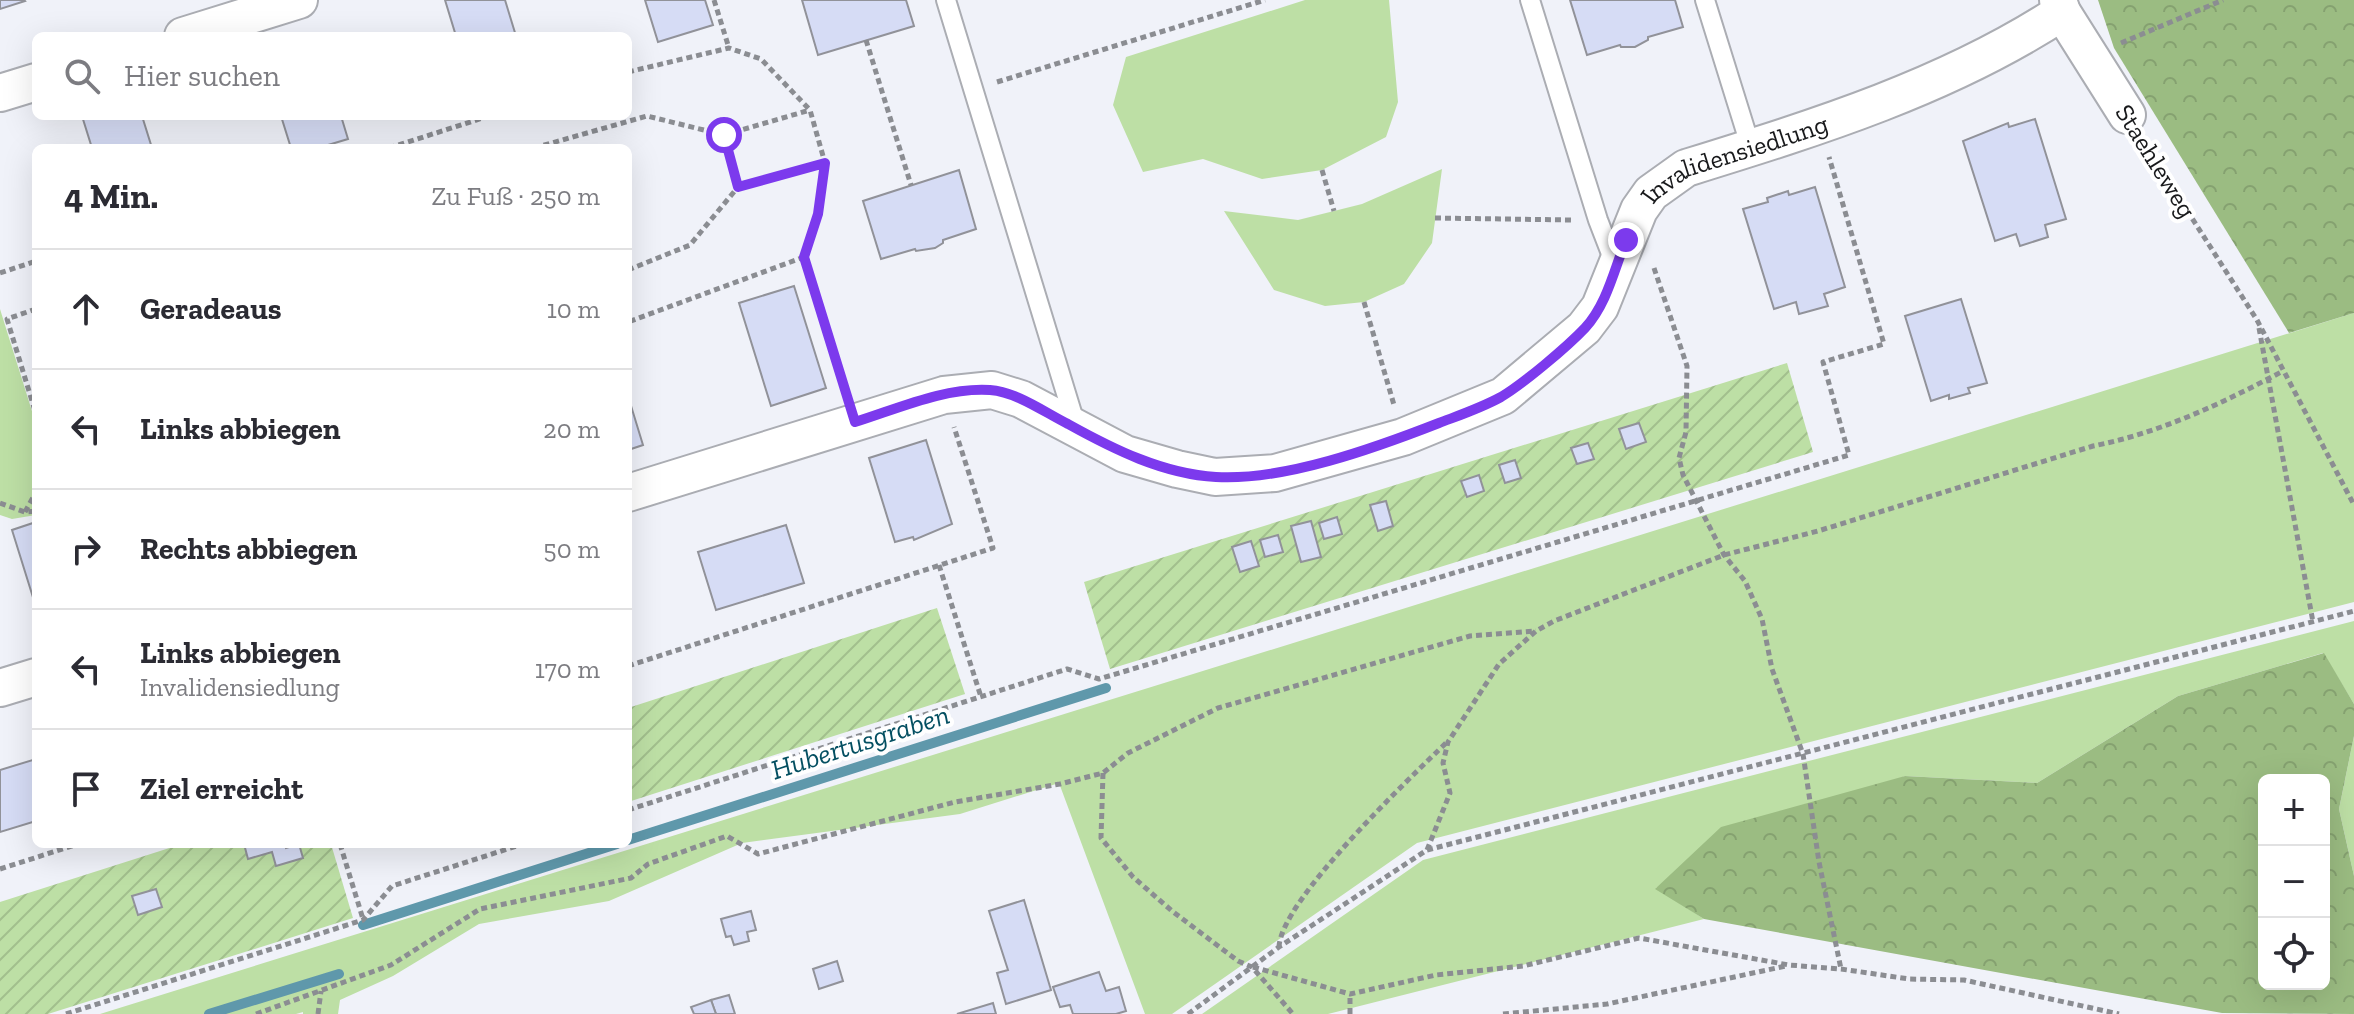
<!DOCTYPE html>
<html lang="de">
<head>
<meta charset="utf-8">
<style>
	:root { --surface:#fff; --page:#f2f2f3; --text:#2b2b33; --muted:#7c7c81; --line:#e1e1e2 }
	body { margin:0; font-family:"Zilla Slab",serif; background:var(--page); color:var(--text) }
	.controls { position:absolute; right:24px; bottom:24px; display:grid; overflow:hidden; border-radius:12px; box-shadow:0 8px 32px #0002 }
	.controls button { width:72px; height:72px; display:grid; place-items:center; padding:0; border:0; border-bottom:2px solid var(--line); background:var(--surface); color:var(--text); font:40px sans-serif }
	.stop { position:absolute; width:24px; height:24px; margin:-18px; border:6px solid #7c3aed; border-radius:50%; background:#fff }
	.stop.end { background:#7c3aed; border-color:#fff; box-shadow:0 2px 8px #0008 }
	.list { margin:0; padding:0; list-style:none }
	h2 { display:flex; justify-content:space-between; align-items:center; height:104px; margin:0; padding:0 32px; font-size:34px }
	h2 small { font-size:26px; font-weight:400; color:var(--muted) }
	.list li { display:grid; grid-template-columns:52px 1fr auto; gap:24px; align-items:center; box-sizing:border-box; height:120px; padding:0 32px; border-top:2px solid var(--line) }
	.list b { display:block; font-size:30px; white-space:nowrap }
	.list p { margin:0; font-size:26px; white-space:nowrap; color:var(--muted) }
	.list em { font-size:26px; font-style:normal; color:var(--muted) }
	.icon { flex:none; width:44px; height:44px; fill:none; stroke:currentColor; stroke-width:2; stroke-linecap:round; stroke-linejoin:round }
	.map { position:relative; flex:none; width:2354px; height:1014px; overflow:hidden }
	.search { position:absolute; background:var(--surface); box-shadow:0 8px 32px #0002; left:32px; top:32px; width:600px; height:88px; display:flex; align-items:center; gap:20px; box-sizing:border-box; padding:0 28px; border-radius:12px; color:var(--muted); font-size:30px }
	.panel { position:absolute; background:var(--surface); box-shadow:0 8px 32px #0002; left:32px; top:144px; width:600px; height:704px; border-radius:12px }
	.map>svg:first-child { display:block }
	.green { fill:#bddfa5 }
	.forest { fill:url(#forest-crowns); fill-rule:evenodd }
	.garden { fill:url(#garden-furrows) }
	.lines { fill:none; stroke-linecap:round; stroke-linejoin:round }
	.stream { stroke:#5f98ab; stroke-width:10 }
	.building { fill:#d6dcf5; stroke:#919299; stroke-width:2 }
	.service-casing { stroke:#abadb3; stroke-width:22 }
	.minor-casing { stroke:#abadb3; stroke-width:40 }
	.path { stroke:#8b8d92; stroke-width:5; stroke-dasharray:6 4; stroke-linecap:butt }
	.service { stroke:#fff; stroke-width:18 }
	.minor { stroke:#fff; stroke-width:36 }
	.route { stroke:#7c3aed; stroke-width:10 }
	.labels { text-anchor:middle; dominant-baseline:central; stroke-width:8; stroke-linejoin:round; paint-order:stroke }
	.street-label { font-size:26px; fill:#18191b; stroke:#fff }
	.water-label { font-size:28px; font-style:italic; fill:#044f61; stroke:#fff }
</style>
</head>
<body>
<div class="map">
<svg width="2354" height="1014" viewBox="0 0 2354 1014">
	<defs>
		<pattern id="forest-crowns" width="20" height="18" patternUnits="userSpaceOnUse" patternTransform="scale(2)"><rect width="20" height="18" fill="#9bbc82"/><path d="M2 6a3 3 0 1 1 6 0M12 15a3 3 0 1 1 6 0" fill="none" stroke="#85a170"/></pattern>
		<pattern id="garden-furrows" width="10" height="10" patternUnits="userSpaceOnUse" patternTransform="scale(2)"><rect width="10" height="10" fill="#bddfa5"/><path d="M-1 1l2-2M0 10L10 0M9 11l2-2" fill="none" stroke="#a2bf8d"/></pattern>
	</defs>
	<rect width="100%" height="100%" fill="#f0f2f9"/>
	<!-- green -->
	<g class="green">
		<polygon points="1305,0 1389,0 1398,102 1386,137 1322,170 1262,179 1203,159 1143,172 1113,105 1126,57"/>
		<polygon points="1442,169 1432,243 1404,284 1364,302 1325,306 1274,290 1224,211 1298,220 1362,204"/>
		<polygon points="0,309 36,424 36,515 12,519 0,515"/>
		<polygon points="2354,313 2354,602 1417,843 1172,1014 1145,1014 1059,783 960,814 742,843 609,901 479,924 393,976 340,1000 338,1014 303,1014 303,1012 296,1014 100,1014"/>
		<polygon points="2354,621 2354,704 2323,653 2178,696 2037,783 1905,776 1656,888 1704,919 1328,1014 1202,1014 1423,860"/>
		<polygon points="2354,736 2354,876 2339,809"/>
	</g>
	<!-- forest -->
	<g class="forest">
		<polygon points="2098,0 2354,0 2354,313 2289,333 2114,48"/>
		<path d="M2324,653L2354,704V736L2339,809L2354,876V1014L2222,1013L1704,919L1655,889L1721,827L1905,776L2037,783L2178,696ZM2264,780H2324V984H2264Z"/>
	</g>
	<!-- garden -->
	<g class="garden">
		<polygon points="1787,363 1813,452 1110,669 1084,582"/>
		<polygon points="937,608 965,694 628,802 628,708"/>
		<polygon points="182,844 331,844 353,918 48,1014 0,1014 0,902"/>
	</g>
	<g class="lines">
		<!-- stream -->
		<g class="stream">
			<polyline points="628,840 1106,688"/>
			<polyline points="363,925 617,844"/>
			<polyline points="209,1014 339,974"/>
		</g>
	</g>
	<!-- building -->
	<g class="building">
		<polygon points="0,0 24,0 25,1 0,9"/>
		<polygon points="445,0 505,0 516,36 456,36"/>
		<polygon points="645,0 705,0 713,25 658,42"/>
		<polygon points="802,0 906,0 914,26 818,55"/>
		<polygon points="1570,0 1675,0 1683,27 1648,37 1648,40 1635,47 1621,47 1620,45 1587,55"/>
		<polygon points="82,116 142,116 152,148 92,148"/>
		<polygon points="281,116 341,116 348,139 318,148 291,148"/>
		<polygon points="2035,119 2066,219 2045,225 2048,237 2020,246 2016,234 1995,241 1963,141 2008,123 2009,127"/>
		<polygon points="959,170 976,229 943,240 943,243 935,248 916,251 915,249 881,259 863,201"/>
		<polygon points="1815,187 1845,287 1824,294 1828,306 1799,314 1796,302 1774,309 1743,209 1768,202 1767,198 1788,191 1789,195"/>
		<polygon points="794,286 826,388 771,406 739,303"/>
		<polygon points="1961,299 1987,383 1968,388 1970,393 1949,399 1949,395 1931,401 1905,316"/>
		<polygon points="628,396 643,445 628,450"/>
		<polygon points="1639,423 1646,442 1626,449 1619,429"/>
		<polygon points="926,440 952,524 914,540 913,537 895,542 869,458"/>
		<polygon points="1588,443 1594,459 1577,464 1571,448"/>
		<polygon points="1515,460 1521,478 1505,483 1499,465"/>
		<polygon points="1479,475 1484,491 1467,497 1461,481"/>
		<polygon points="1386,501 1393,526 1378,531 1370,505"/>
		<polygon points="1337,517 1342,534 1324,539 1319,523"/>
		<polygon points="1311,521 1321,557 1301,562 1291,526"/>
		<polygon points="36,522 36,607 12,530"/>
		<polygon points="786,525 804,583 716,610 698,552"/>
		<polygon points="1278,535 1283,552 1265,557 1260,540"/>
		<polygon points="1251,541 1259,566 1240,572 1232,547"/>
		<polygon points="36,759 36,821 0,832 0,770"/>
		<polygon points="244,844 285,844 286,848 299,844 303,858 276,866 272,852 248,859"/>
		<polygon points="156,889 162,907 138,915 132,896"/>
		<polygon points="1024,900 1051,990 1006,1004 997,973 1008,970 989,911"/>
		<polygon points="751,911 756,930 747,932 749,941 734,945 731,936 726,937 721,919"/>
		<polygon points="837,961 843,981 819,989 813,969"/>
		<polygon points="1099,972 1106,991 1119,987 1126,1011 1116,1014 1073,1014 1070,1005 1060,1007 1053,987"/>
		<polygon points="729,995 735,1014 716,1014 711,1000"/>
		<polygon points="711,1000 716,1014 694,1014 691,1007"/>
		<polygon points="993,1003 996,1014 957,1014"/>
	</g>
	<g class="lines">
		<!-- service casing -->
		<g class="service-casing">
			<g id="service">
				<polyline points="946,0 1076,426"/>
				<polyline points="1530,0 1598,220 1615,264"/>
				<polyline points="1705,0 1751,148"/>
			</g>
		</g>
		<!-- minor casing -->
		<g class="minor-casing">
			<g id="minor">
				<polyline points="2058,0 2062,12 2127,115"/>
				<polyline points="183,36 299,0"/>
				<polyline points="0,93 36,82"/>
				<path id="s1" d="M628,493L944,395L992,390L1021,399L1125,454L1177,469L1215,477L1275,473L1403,437L1503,396L1584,328L1600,307L1639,210L1651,193L1686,168C1815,128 1948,87 2062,12"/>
				<polyline points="0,688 36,677"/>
			</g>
		</g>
		<!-- path -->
		<g class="path">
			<polyline points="714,0 729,48"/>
			<polyline points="866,40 911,185"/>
			<polyline points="2121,43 2223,0"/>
			<polyline points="628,72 729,48 761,59 810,110 825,163 818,214 804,257 628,322"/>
			<polyline points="997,82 1265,0"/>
			<polyline points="724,135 810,110"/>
			<polyline points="2144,143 2257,320 2354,505"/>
			<polyline points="389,148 489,116"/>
			<polyline points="534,148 647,116 724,135 738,187"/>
			<polyline points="1322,170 1334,211"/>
			<polyline points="1435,218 1573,220"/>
			<polyline points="804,257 845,390"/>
			<polyline points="1654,268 1687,366 1686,432 1679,458 1683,475 1724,555 1745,581 1762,619 1772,669 1803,754 1819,862 1841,969"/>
			<polyline points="628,270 690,245 738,187 825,163"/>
			<polyline points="0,273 36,261"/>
			<polyline points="1364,302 1394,405"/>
			<polyline points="36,309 7,319 36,414"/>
			<polyline points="2259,328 2313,622"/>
			<polyline points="0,503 25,512 36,511"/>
			<polyline points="25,512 36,492"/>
			<polyline points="939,565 981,697"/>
			<polyline points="628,666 993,548 954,427"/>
			<polyline points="1103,773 1101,838 1133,877 1172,911 1238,961 1252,967 1293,1014"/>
			<polyline points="628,810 1067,669 1099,679 1849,455 1823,362 1884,344 1829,157"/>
			<polyline points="340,844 363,919"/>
			<path d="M1427,850L1450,793L1443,763L1448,742L1499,664L1536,631L1554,621L1724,555L1818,531L2093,446C2160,433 2223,403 2283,371"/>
			<polyline points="0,869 78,844"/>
			<path d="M1279,947C1281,900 1410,778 1447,742"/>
			<polyline points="1253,967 1350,994 1436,975 1523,966 1639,938 1789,965 1841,969 1909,979 1964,980 2119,1014"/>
			<polyline points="66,1014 363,920 392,886 523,844"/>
			<polyline points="256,1014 391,965 480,909 631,878 648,864 727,836 758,854 955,802 1060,784 1103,773 1128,753 1218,708 1470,636 1536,631"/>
			<polyline points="318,1014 321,991"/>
			<polyline points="1188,1014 1279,947 1427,850 2354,611"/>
			<polyline points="1350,1014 1350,994"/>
			<polyline points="1503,1014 1607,1004 1786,966"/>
		</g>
		<!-- service -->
		<use href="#service" class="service"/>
		<!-- minor -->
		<use href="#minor" class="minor"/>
	</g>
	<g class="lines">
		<!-- route -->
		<path class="route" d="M724,135L738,187L825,163L818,214L804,257L855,422C897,409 945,387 990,390C1017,392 1044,412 1068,424C1113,449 1163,474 1216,477C1284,481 1375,448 1439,423C1460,415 1481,408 1501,397C1523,384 1567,347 1585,328C1607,304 1614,270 1626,240"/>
	</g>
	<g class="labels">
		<!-- street labels -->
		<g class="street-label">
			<text transform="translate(2156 161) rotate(58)">Staehleweg</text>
			<text stroke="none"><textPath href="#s1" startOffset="1270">Invalidensiedlung</textPath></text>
		</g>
		<!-- water labels -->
		<g class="water-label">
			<text transform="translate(860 742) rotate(-18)">Hubertusgraben</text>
		</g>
	</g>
</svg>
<div class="controls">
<button>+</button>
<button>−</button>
<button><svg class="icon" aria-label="locate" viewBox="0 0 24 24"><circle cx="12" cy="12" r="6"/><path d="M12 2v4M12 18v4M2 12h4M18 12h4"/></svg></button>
</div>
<div class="stop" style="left:724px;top:135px"></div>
<div class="stop end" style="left:1626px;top:240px"></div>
<div class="search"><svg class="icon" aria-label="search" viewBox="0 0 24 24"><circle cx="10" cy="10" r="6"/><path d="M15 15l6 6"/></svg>Hier suchen</div>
<section class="panel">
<h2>4 Min.<small>Zu Fuß · 250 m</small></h2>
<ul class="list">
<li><svg class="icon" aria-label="ahead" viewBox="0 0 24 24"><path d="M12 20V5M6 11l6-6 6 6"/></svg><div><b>Geradeaus</b></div><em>10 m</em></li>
<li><svg class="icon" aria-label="left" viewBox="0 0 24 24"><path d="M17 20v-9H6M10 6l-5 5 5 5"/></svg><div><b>Links abbiegen</b></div><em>20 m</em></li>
<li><svg class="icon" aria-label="right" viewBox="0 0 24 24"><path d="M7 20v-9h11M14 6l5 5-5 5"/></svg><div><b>Rechts abbiegen</b></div><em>50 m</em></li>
<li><svg class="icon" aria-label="left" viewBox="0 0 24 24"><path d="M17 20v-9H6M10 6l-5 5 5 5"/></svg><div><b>Links abbiegen</b><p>Invalidensiedlung</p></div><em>170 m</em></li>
<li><svg class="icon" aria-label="arrive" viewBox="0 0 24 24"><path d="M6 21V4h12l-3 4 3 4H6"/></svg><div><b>Ziel erreicht</b></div></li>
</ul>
</section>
</div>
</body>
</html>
